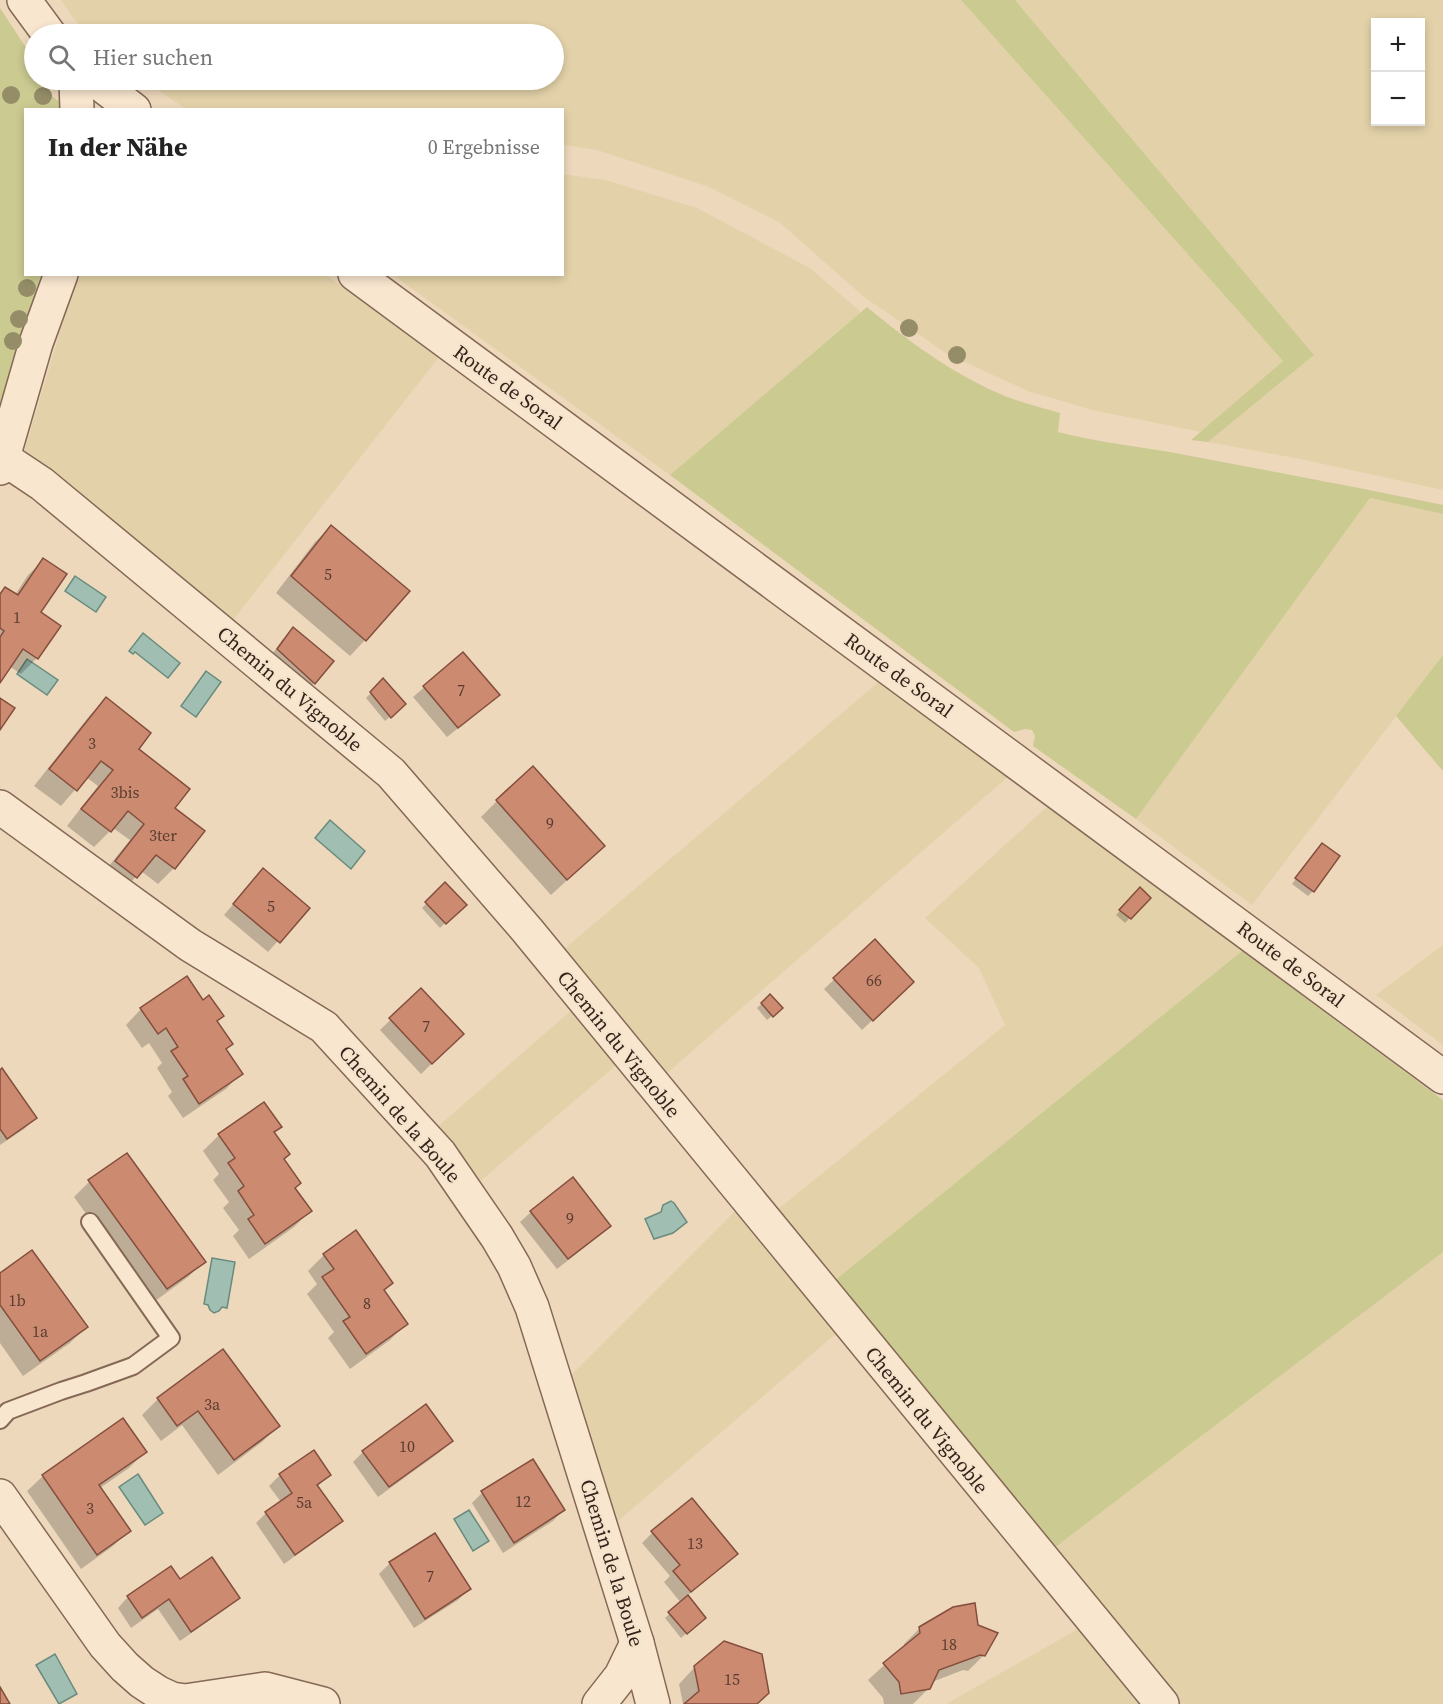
<!DOCTYPE html>
<html lang="de">
<head>
<meta charset="utf-8">
<style>
	:root { --surface:#fff; --page:#f2f2f2; --text:#222; --muted:#767676; --line:#e0e0e0 }
	body { margin:0; font-family:"Source Serif 4",serif; background:var(--page); color:var(--text) }
	.controls { position:absolute; right:18px; top:18px; display:grid; overflow:hidden; border-radius:0px; box-shadow:0 3px 9px #0003 }
	.controls button { width:54px; height:54px; display:grid; place-items:center; padding:0; border:0; border-bottom:2px solid var(--line); background:var(--surface); color:var(--text); font:30px sans-serif }
	.list { margin:0; padding:0; list-style:none }
	h2 { display:flex; justify-content:space-between; align-items:center; height:78px; margin:0; padding:0 24px; font-size:26px }
	h2 small { font-size:20px; font-weight:400; color:var(--muted) }
	.icon { flex:none; width:33px; height:33px; fill:none; stroke:currentColor; stroke-width:2; stroke-linecap:round; stroke-linejoin:round }
	.map { position:relative; flex:none; width:1443px; height:1704px; overflow:hidden }
	.search { position:absolute; background:var(--surface); box-shadow:0 3px 9px #0003; left:24px; top:24px; width:540px; height:66px; display:flex; align-items:center; gap:15px; box-sizing:border-box; padding:0 21px; border-radius:33px; color:var(--muted); font-size:22px }
	.panel { position:absolute; background:var(--surface); box-shadow:0 3px 9px #0003; left:24px; top:108px; width:540px; height:168px; border-radius:0px }
	.map>svg:first-child { display:block }
	.farmland { fill:#e3d2a9; fill-rule:evenodd }
	.green { fill:#cbca91 }
	.water { fill:#a0beb1; stroke:#688b7e; stroke-width:1.5 }
	.shadow { fill:#0003 }
	.building { fill:#cc8a71; stroke:#844e3c; stroke-width:1.5 }
	.lines { fill:none; stroke-linecap:round; stroke-linejoin:round }
	.service-casing { stroke:#856856; stroke-width:20 }
	.minor-casing { stroke:#856856; stroke-width:36 }
	.tertiary-casing { stroke:#856856; stroke-width:36 }
	.service { stroke:#f9e6cf; stroke-width:16 }
	.minor { stroke:#f9e6cf; stroke-width:33 }
	.tertiary { stroke:#f9e6cf; stroke-width:33 }
	.tree { fill:#948d67 }
	.labels { text-anchor:middle; dominant-baseline:central; stroke-width:4.5; stroke-linejoin:round; paint-order:stroke }
	.number-label { font-size:16px; fill:#5a3d30 }
	.street-label { font-size:20px; fill:#34231b; stroke:#f5e3cb }
</style>
</head>
<body>
<div class="map">
<svg width="1443" height="1704" viewBox="0 0 1443 1704">
	<rect width="100%" height="100%" fill="#edd8bc"/>
	<!-- farmland -->
	<g class="farmland">
		<polygon points="61,0 961,0 1283,361 1201,432 1092,410 1028,391 947,354 864,297 779,222 709,187 597,150 563,145 562,110 186,109 143,80 554,80 554,34 89,34 74,19"/>
		<path d="M1015,0H1443V490L1300,459L1208,442L1314,355ZM1376,22H1420V122H1376Z"/>
		<polygon points="563,174 605,180 697,208 810,268 861,312 670,475 393,275 562,274"/>
		<polygon points="77,275 326,275 439,357 230,624 29,463 25,448"/>
		<polygon points="1370,498 1443,514 1443,655 1252,905 1136,819"/>
		<polygon points="882,679 1010,775 667,1073 641,1044 477,1184 435,1129 596,989 563,950"/>
		<polygon points="1051,803 1242,951 829,1285 854,1318 617,1522 568,1378 736,1210 777,1210 1005,1025 979,968 925,918"/>
		<polygon points="1443,945 1443,1045 1376,995"/>
		<polygon points="1443,1252 1443,1704 946,1704 1085,1625 1049,1552"/>
	</g>
	<!-- green -->
	<g class="green">
		<polygon points="961,0 1015,0 1314,355 1208,442 1191,440 1283,361"/>
		<polygon points="0,8 34,60 34,80 40,80 41,88 60,102 61,109 26,110 26,274 41,275 0,404"/>
		<path d="M867,307C907,340 950,372 998,393C1018,402 1039,407 1060,413L1058,432C1097,442 1136,446 1175,453C1264,470 1354,486 1443,505V514L1370,498L1136,819L1033,746L1035,736L1032,730L1025,729L1014,732L670,475Z"/>
		<polygon points="1443,655 1443,771 1396,716"/>
		<polygon points="1242,951 1443,1100 1443,1252 1049,1552 829,1285"/>
	</g>
	<!-- water -->
	<g class="water">
		<polygon points="75,576 106,597 96,612 65,591"/>
		<polygon points="143,633 180,663 168,678 135,652 133,654 129,651"/>
		<polygon points="27,659 58,680 47,695 17,674"/>
		<polygon points="206,671 221,682 196,717 181,706"/>
		<polygon points="330,820 365,851 351,869 315,838"/>
		<polygon points="671,1201 674,1203 687,1222 673,1233 654,1239 645,1219 661,1212 663,1205"/>
		<polygon points="212,1258 235,1262 227,1308 222,1307 219,1311 214,1313 210,1310 208,1305 204,1304"/>
		<polygon points="138,1474 163,1513 145,1525 119,1487"/>
		<polygon points="469,1510 489,1541 473,1551 454,1519"/>
		<polygon points="55,1654 77,1694 59,1704 36,1665"/>
	</g>
	<!-- shadow -->
	<g class="shadow">
		<polygon points="331,527 365,640 350,656 276,593 315,542"/>
		<polygon points="44,560 37,658 21,674 9,666 0,680 0,594 5,589 15,595 28,575"/>
		<polygon points="294,629 314,683 304,693 268,660 283,639"/>
		<polygon points="463,654 487,705 447,737 413,697"/>
		<polygon points="383,681 399,709 385,721 366,698"/>
		<polygon points="106,699 173,808 203,832 174,868 158,884 141,871 121,893 100,877 130,840 113,828 94,847 67,826 98,786 86,777 61,806 34,786 90,715"/>
		<polygon points="497,801 587,862 551,895 481,817"/>
		<polygon points="1318,850 1313,891 1308,896 1292,884"/>
		<polygon points="253,881 307,908 268,952 224,915"/>
		<polygon points="445,884 464,905 440,928 422,908"/>
		<polygon points="1140,889 1149,898 1125,923 1116,915"/>
		<polygon points="875,941 902,992 862,1030 824,989"/>
		<polygon points="421,990 451,1045 421,1074 380,1030"/>
		<polygon points="770,996 781,1008 767,1020 757,1008"/>
		<polygon points="202,1002 231,1044 225,1050 241,1073 226,1089 183,1118 168,1096 172,1092 157,1068 162,1063 149,1043 142,1048 126,1025 141,1009"/>
		<polygon points="0,1071 35,1118 24,1129 0,1145"/>
		<polygon points="280,1127 273,1133 282,1160 293,1188 310,1211 294,1227 249,1259 233,1236 239,1230 223,1208 229,1202 213,1180 219,1174 203,1151 219,1135"/>
		<polygon points="573,1179 609,1226 599,1236 557,1269 520,1222 531,1212"/>
		<polygon points="89,1182 204,1261 188,1277 151,1304 74,1197"/>
		<polygon points="355,1233 383,1291 406,1324 390,1340 350,1369 328,1338 334,1332 307,1294 317,1284 308,1271 324,1255"/>
		<polygon points="0,1275 86,1327 70,1343 23,1376 0,1343"/>
		<polygon points="223,1351 278,1426 262,1442 218,1475 182,1425 161,1441 142,1415 158,1399"/>
		<polygon points="451,1441 440,1452 378,1497 353,1462 363,1452"/>
		<polygon points="145,1452 129,1468 100,1488 129,1531 113,1546 81,1569 27,1491 43,1476"/>
		<polygon points="280,1475 329,1475 317,1487 341,1521 330,1531 284,1564 256,1523 266,1513 281,1502 269,1486"/>
		<polygon points="482,1493 563,1510 553,1521 503,1553 472,1503"/>
		<polygon points="652,1533 735,1554 687,1596 704,1617 681,1638 665,1618 681,1603 664,1582 670,1576 642,1543"/>
		<polygon points="434,1535 469,1589 458,1600 414,1628 379,1574 390,1563"/>
		<polygon points="179,1581 238,1598 227,1608 180,1641 158,1609 131,1628 118,1608 128,1597"/>
		<polygon points="920,1628 984,1655 968,1671 963,1670 932,1682 929,1688 913,1704 884,1704 883,1698 868,1680 904,1647 904,1644"/>
		<polygon points="695,1667 757,1704 683,1704 679,1684"/>
	</g>
	<!-- building -->
	<g class="building">
		<polygon points="331,525 410,591 366,641 291,576"/>
		<polygon points="43,558 67,574 41,612 61,626 38,659 23,649 0,683 0,637 4,631 0,628 0,594 5,587 18,595"/>
		<polygon points="293,627 334,661 315,684 277,649"/>
		<polygon points="463,652 500,695 458,728 423,686"/>
		<polygon points="383,678 406,704 391,718 370,692"/>
		<polygon points="106,697 151,733 139,749 190,789 175,808 205,831 175,869 156,855 137,878 115,861 144,824 128,811 111,832 81,809 113,770 101,761 77,791 49,769"/>
		<polygon points="0,698 15,708 0,730"/>
		<polygon points="533,766 605,846 567,880 496,800"/>
		<polygon points="1322,843 1340,856 1314,892 1295,878"/>
		<polygon points="263,868 310,908 280,943 233,904"/>
		<polygon points="445,882 467,905 446,924 425,902"/>
		<polygon points="1140,887 1151,898 1131,919 1119,910"/>
		<polygon points="875,939 914,982 873,1021 833,978"/>
		<polygon points="187,976 203,1000 209,995 224,1016 217,1021 233,1044 226,1049 243,1074 199,1104 183,1079 188,1076 171,1051 178,1047 166,1028 158,1034 140,1008"/>
		<polygon points="421,988 464,1034 432,1064 389,1018"/>
		<polygon points="770,994 783,1008 773,1017 761,1003"/>
		<polygon points="2,1068 37,1118 7,1139 0,1129 0,1070"/>
		<polygon points="264,1102 282,1127 274,1132 290,1154 284,1159 301,1183 295,1188 312,1211 265,1244 248,1219 254,1215 238,1191 244,1186 228,1163 235,1158 218,1134"/>
		<polygon points="127,1153 206,1262 167,1289 88,1180"/>
		<polygon points="573,1177 611,1226 568,1259 530,1211"/>
		<polygon points="356,1230 393,1283 384,1290 408,1324 366,1354 343,1321 350,1317 322,1277 334,1269 323,1254"/>
		<polygon points="32,1250 88,1327 40,1361 0,1305 0,1273"/>
		<polygon points="223,1349 280,1426 234,1460 198,1411 177,1426 157,1398"/>
		<polygon points="426,1404 453,1441 389,1487 362,1451"/>
		<polygon points="123,1418 147,1452 99,1485 131,1531 97,1555 42,1475"/>
		<polygon points="314,1450 331,1475 317,1485 343,1521 295,1555 265,1512 292,1493 279,1474"/>
		<polygon points="533,1459 565,1510 514,1543 481,1491"/>
		<polygon points="692,1498 738,1554 691,1592 673,1571 680,1565 651,1531"/>
		<polygon points="435,1533 471,1589 425,1619 389,1562"/>
		<polygon points="212,1557 240,1598 191,1632 169,1599 142,1618 127,1596 171,1566 180,1579"/>
		<polygon points="688,1595 706,1618 687,1634 668,1612"/>
		<polygon points="975,1603 978,1625 998,1633 985,1656 980,1655 939,1670 930,1689 901,1694 899,1682 883,1663 920,1633 919,1627 953,1607"/>
		<polygon points="724,1641 762,1654 769,1693 757,1704 684,1704 699,1691 694,1666"/>
		<polygon points="0,1687 10,1704 0,1704"/>
	</g>
	<g class="lines">
		<!-- service casing -->
		<g class="service-casing">
			<polyline id="service" points="0,1420 8,1411 61,1391 86,1383 133,1366 171,1338 90,1222"/>
		</g>
		<!-- minor casing -->
		<g class="minor-casing">
			<g id="minor">
				<polyline points="76,80 77,110"/>
				<polyline points="3,458 42,484 391,773 527,930 1162,1704"/>
				<polyline points="0,468 36,343 61,274"/>
				<polyline points="0,807 190,945 324,1027 440,1154 497,1237 514,1266 532,1307 637,1643 653,1704"/>
				<polyline points="0,1496 105,1645 125,1667 142,1682 159,1693 172,1699 185,1701 265,1689 323,1704"/>
				<polyline points="599,1704 621,1676 637,1643"/>
			</g>
		</g>
		<!-- tertiary casing -->
		<g class="tertiary-casing">
			<g id="tertiary">
				<polyline points="24,0 49,34"/>
				<polyline points="95,80 134,110"/>
				<polyline points="355,274 1443,1077"/>
			</g>
		</g>
		<!-- service -->
		<use href="#service" class="service"/>
		<!-- minor -->
		<use href="#minor" class="minor"/>
		<!-- tertiary -->
		<use href="#tertiary" class="tertiary"/>
	</g>
	<!-- trees -->
	<g class="tree">
		<circle cx="11" cy="95" r="9"/>
		<circle cx="43" cy="96" r="9"/>
		<circle cx="27" cy="288" r="9"/>
		<circle cx="19" cy="319" r="9"/>
		<circle cx="909" cy="328" r="9"/>
		<circle cx="13" cy="341" r="9"/>
		<circle cx="957" cy="355" r="9"/>
	</g>
	<g class="labels">
		<!-- number labels -->
		<g class="number-label">
			<text x="328" y="574">5</text>
			<text x="17" y="617">1</text>
			<text x="461" y="690">7</text>
			<text x="92" y="743">3</text>
			<text x="125" y="792">3bis</text>
			<text x="550" y="823">9</text>
			<text x="163" y="835">3ter</text>
			<text x="271" y="906">5</text>
			<text x="874" y="980">66</text>
			<text x="426" y="1026">7</text>
			<text x="570" y="1218">9</text>
			<text x="17" y="1300">1b</text>
			<text x="367" y="1303">8</text>
			<text x="40" y="1331">1a</text>
			<text x="212" y="1404">3a</text>
			<text x="407" y="1446">10</text>
			<text x="523" y="1501">12</text>
			<text x="304" y="1502">5a</text>
			<text x="90" y="1508">3</text>
			<text x="695" y="1543">13</text>
			<text x="430" y="1576">7</text>
			<text x="949" y="1644">18</text>
			<text x="732" y="1679">15</text>
		</g>
		<!-- street labels -->
		<g class="street-label">
			<text transform="translate(508 387) rotate(36)">Route de Soral</text>
			<text transform="translate(899 675) rotate(36)">Route de Soral</text>
			<text transform="translate(290 689) rotate(40)">Chemin du Vignoble</text>
			<text transform="translate(1291 964) rotate(37)">Route de Soral</text>
			<text transform="translate(619 1044) rotate(51)">Chemin du Vignoble</text>
			<text transform="translate(400 1114) rotate(49)">Chemin de la Boule</text>
			<text transform="translate(927 1420) rotate(51)">Chemin du Vignoble</text>
			<text transform="translate(612 1563) rotate(73)">Chemin de la Boule</text>
		</g>
	</g>
</svg>
<div class="controls">
<button>+</button>
<button>−</button>
</div>
<div class="search"><svg class="icon" aria-label="search" viewBox="0 0 24 24"><circle cx="10" cy="10" r="6"/><path d="M15 15l6 6"/></svg>Hier suchen</div>
<section class="panel">
<h2>In der Nähe<small>0 Ergebnisse</small></h2>
<ul class="list">
</ul>
</section>
</div>
</body>
</html>
